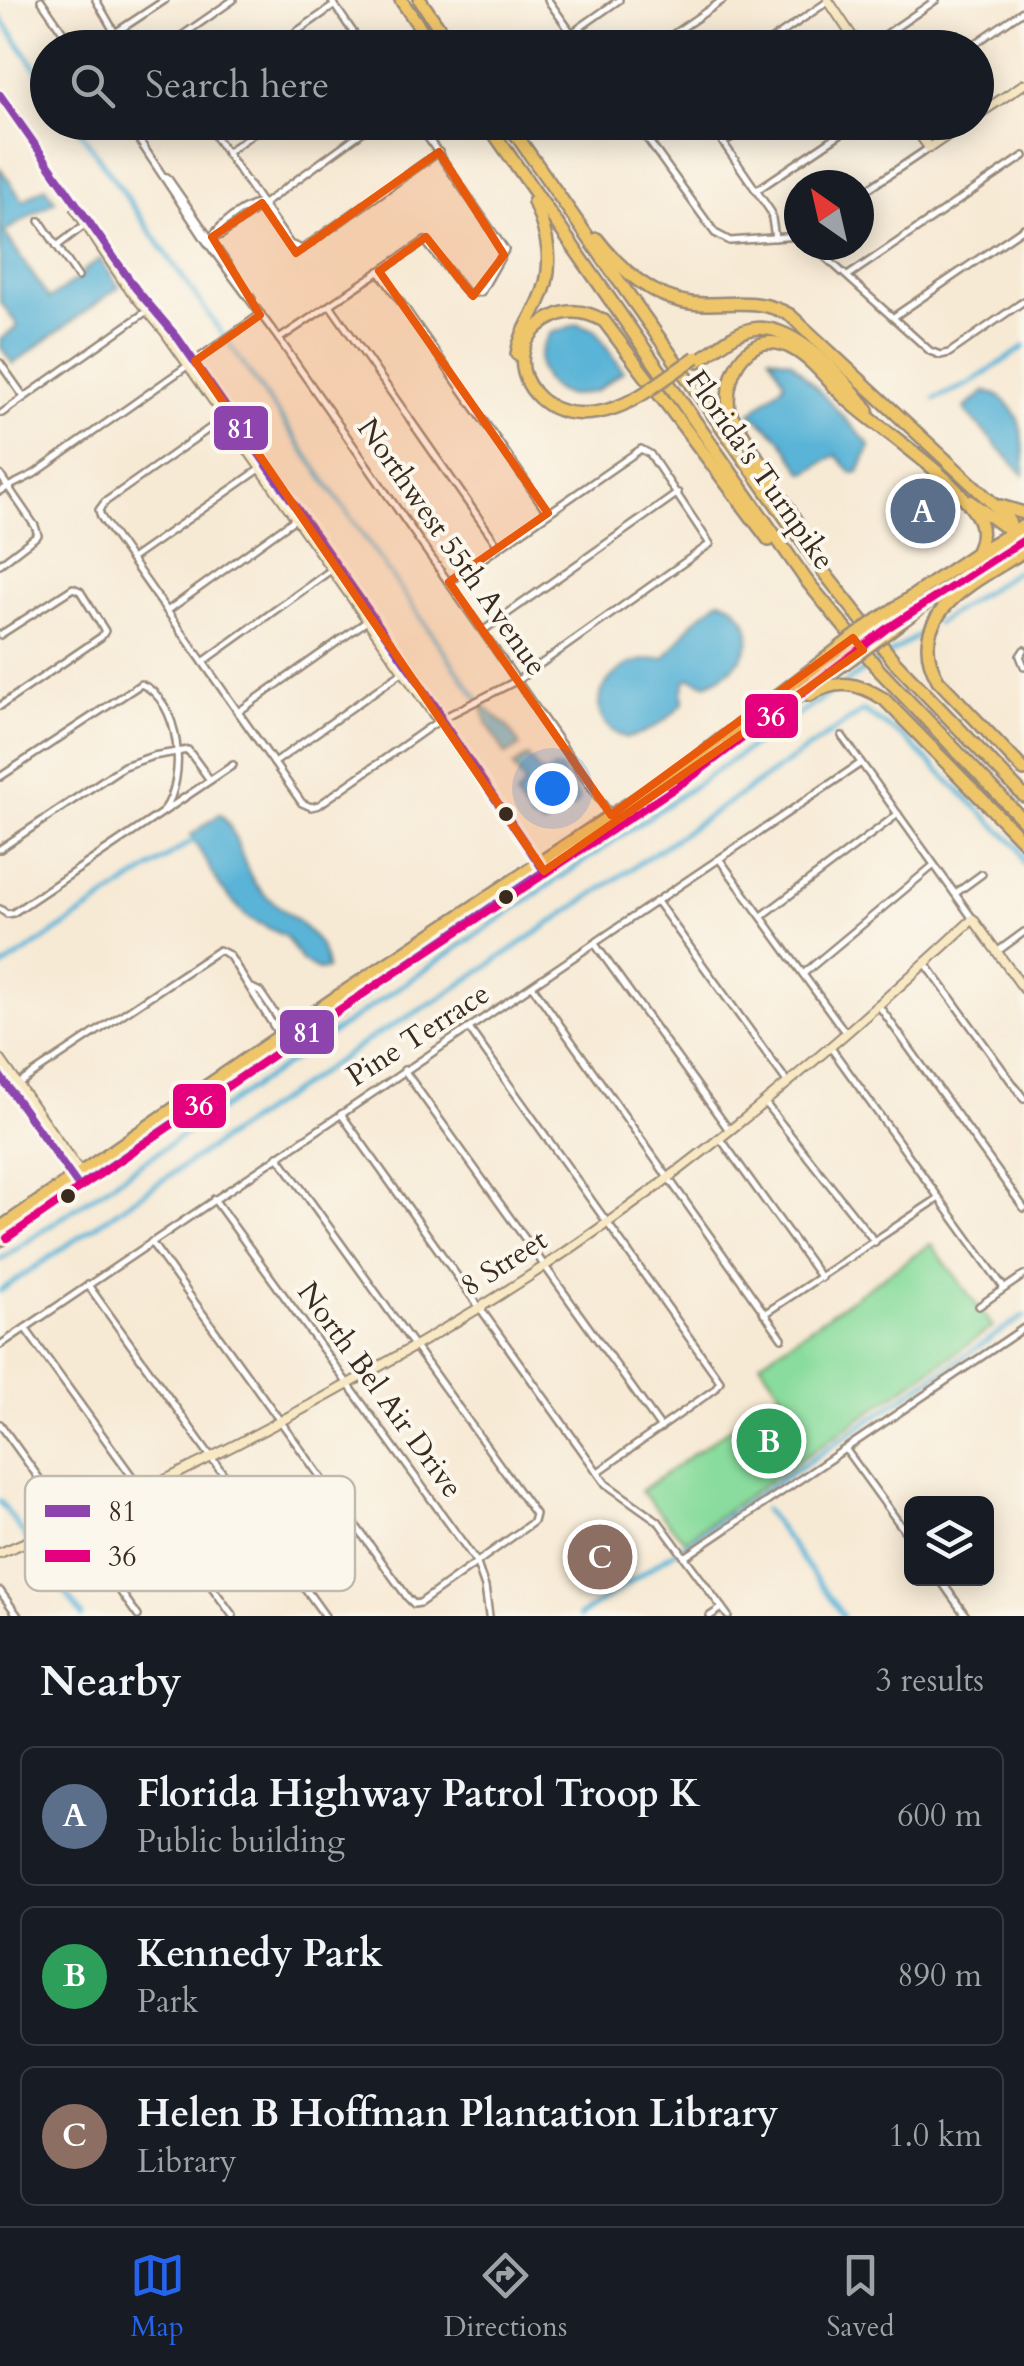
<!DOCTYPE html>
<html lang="en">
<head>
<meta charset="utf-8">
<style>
	:root { --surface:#171b24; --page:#20242c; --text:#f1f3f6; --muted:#9ea1a6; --line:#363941; --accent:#2563eb }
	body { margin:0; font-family:Cardo,serif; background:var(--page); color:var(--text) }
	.controls { position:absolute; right:30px; bottom:30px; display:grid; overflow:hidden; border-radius:15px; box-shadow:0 5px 25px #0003 }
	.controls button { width:90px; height:90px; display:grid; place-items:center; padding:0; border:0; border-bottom:2px solid var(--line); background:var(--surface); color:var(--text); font:50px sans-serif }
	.compass { position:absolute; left:784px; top:170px; width:90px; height:90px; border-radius:50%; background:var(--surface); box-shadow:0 5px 25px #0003; rotate:326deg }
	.you { position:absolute; left:552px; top:788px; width:35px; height:35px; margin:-25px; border:8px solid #fff; border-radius:50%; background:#1a73e8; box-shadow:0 0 0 15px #1a73e833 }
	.badge { display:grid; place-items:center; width:65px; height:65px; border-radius:50%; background:var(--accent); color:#fff; font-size:32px; font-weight:700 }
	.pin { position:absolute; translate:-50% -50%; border:5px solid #fff; box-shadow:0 2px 10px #0006 }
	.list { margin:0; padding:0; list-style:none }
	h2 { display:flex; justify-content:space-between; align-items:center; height:130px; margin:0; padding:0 40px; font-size:42px }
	h2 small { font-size:32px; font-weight:400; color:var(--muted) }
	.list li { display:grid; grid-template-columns:65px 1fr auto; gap:30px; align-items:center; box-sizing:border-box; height:140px; margin:0 20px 20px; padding:0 20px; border:2px solid var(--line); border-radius:15px }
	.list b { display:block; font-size:38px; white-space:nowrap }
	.list p { margin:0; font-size:32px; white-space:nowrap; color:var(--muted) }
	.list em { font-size:32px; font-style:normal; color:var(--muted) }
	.icon { flex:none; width:55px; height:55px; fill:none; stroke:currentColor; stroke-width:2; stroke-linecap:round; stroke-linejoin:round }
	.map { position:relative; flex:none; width:1024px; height:1616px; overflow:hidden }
	.search { position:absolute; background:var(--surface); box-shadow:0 5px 25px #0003; left:30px; right:30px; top:30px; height:110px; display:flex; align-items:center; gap:25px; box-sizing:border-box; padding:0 35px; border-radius:55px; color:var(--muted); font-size:38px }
	.sheet { height:610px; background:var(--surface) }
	nav { display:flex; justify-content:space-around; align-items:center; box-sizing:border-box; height:140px; border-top:2px solid var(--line); background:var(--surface); font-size:28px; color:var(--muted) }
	nav a { display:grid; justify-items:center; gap:5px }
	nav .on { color:var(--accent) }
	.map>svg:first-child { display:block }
	.green { fill:#89dc9d; stroke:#62835e; stroke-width:2.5 }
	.water { fill:#5ab4d7; stroke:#4a6f7a; stroke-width:2.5 }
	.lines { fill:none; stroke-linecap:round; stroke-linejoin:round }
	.canal { stroke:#5ab4d7; stroke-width:5 }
	.street-casing { stroke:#998a7a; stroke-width:10 }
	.secondary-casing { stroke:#998a7a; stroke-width:12 }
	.primary-casing { stroke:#998a7a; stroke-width:15 }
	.highway-casing { stroke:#998a7a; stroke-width:16 }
	.street { stroke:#fff; stroke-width:5 }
	.secondary { stroke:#f8e8c3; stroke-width:8 }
	.primary { stroke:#eec569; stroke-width:10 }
	.highway { stroke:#eec569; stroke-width:11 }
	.highway-bridge-casing { stroke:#998a7a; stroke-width:16; stroke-linecap:butt }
	.highway-bridge { stroke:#eec569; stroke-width:11 }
	.bus-1-casing { stroke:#fbf7ec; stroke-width:15 }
	.bus-2-casing { stroke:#fbf7ec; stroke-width:15 }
	.bus-1 { stroke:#8e44ad; stroke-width:8 }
	.bus-2 { stroke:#e5007d; stroke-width:8 }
	.marked { fill:#e8590c; fill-opacity:0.2; stroke:#e8590c; stroke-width:8; stroke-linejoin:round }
	.bus-dot { fill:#3b2a1e; stroke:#fbf7ec; stroke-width:4 }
	.labels { text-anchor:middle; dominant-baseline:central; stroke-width:8; stroke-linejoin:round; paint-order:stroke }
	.street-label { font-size:30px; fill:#3b2a1e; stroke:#fbf7ec }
	.key { fill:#fbf7ec; stroke:#c1baae; stroke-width:2.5 }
	.key-label { font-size:28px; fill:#3b2a1e }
	.line-badge { stroke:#fbf7ec; stroke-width:4 }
	.badge-label { font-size:28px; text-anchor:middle; font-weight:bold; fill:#fff }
</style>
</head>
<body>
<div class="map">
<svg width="1024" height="1616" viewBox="0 0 1024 1616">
	<rect width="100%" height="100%" fill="#fbf7ec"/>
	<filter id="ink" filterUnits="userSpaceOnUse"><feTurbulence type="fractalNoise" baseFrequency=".01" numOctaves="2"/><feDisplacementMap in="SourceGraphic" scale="20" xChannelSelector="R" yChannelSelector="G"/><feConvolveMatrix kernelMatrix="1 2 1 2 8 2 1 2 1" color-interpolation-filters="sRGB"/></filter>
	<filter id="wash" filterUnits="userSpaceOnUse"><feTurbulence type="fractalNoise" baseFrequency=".0048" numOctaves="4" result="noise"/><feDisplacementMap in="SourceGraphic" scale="40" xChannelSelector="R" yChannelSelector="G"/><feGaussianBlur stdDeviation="2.25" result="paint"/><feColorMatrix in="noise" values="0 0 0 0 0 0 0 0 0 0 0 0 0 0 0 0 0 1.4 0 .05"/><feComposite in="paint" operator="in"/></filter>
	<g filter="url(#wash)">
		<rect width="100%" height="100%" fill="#f7ead5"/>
		<!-- green -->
		<polygon class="green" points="931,1244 993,1327 684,1540 641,1491 781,1392 760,1362"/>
		<!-- water -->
		<g class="water">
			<polygon points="0,168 23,201 45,187 55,201 4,232 49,299 83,275 82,272 100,259 119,287 13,364 0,346 1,339 18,326 0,301"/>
			<path d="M578,324L595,330L623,371L596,391L569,396C538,386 531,358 551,333Z"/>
			<polygon points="770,356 791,361 866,441 870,446 859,472 852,473 836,455 806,473 803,472 781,439 751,413 784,384 783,378"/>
			<path d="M986,391C1024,402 1024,439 1024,475L967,413L965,408Z"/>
			<path d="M719,600C728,601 733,604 739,612C765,640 736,673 705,684L690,678L686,680L682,692L683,703C668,721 650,732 627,738C587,724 593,685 626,666C638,660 651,659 665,658L693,622Z"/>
			<polygon points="480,703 508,727 520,746 506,755 488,725"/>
			<polygon points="528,756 538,771 545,774 555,768 560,769 579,799 576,806 544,826 531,820 516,797 525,784 513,766"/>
			<path d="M220,814C239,832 240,864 256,885C276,912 324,927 327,969L318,970L302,961L286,937L247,917L221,888L191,835Z"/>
		</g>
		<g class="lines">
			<!-- canal -->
			<g class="canal">
				<polyline points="0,17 48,85"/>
				<polyline points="74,122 479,701"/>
				<polyline points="935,399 969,384 1024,347"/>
				<polyline points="937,623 1024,566"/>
				<polyline points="845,683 928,629"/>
				<polyline points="0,969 193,840"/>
				<polyline points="0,1260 836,689"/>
				<polyline points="0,1291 371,1038 442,997 863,711 903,737 1019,848 1024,864"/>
				<polyline points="0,1501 82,1616"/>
				<polyline points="765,1509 843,1616"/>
				<polyline points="683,1546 1024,1316"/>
				<polyline points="579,1616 676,1551"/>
			</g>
		</g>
	</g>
	<g filter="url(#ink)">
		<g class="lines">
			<!-- street casing -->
			<g class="street-casing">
				<g id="street">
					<polyline points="41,0 74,48"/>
					<polyline points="96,0 115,33 165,0"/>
					<polyline points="331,0 364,48"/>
					<polyline points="548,0 582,48"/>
					<polyline points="572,33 619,0"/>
					<polyline points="164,48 233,0"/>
					<polyline points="273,48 335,5"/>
					<polyline points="653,48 723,0"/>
					<polyline points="760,48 827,2"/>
					<polyline points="866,48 936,0"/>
					<polyline points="969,48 1024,10"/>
					<polyline points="127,122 206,241 279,339 609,813"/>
					<polyline points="205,122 290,244 302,249 439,152"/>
					<polyline points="635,122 715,233 730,241 799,236"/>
					<polyline points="709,122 771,212 775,238"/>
					<polyline points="723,143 754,122"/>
					<polyline points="226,153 269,122"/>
					<polyline points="167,177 252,299"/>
					<polyline points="757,190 858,122"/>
					<polyline points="859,195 929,148"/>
					<polyline points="40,221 78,277"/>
					<path d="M212,237C221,223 245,205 262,203"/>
					<polyline points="207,240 221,235 376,122"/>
					<polyline points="812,245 930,351 940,355 949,353 1024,301"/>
					<polyline points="57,246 87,223"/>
					<polyline points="379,271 548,513"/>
					<polyline points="849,275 1024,156"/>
					<polyline points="330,305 499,547"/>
					<polyline points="895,316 1024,228"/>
					<polyline points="279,339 425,241 467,294 481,292 505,250 417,122"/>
					<polyline points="0,363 24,397"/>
					<polyline points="2,413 147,311"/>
					<polyline points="227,416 105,502 99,510 101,517 302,803 311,807 319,805 441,719 518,680 710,544 650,454 641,449 449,582"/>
					<polyline points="0,475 35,526 38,535 0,564"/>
					<polyline points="0,491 34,474 261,314"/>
					<polyline points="131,559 260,469"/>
					<polyline points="167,611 295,519"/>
					<polyline points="484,630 678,493"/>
					<polyline points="0,635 73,588 80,591 105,631 101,637 0,706"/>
					<polyline points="1024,650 1020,656 1024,666"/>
					<polyline points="203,662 331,570"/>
					<polyline points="238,712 367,621"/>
					<polyline points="842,736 973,919"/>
					<polyline points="274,763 402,672"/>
					<path d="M0,777L141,684C181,701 187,779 164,810"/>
					<polyline points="0,849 124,766 153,756 188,750 210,780"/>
					<polyline points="720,860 845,1032"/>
					<polyline points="956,893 982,874"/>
					<polyline points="658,903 788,1083"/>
					<polyline points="0,909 7,914 13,913 233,765"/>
					<polyline points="762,916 898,814"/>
					<polyline points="595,944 729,1130"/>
					<polyline points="998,951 1024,932"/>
					<polyline points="926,964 1024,1099"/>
					<polyline points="803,974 934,865"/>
					<polyline points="533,987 782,1338"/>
					<polyline points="252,988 260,992 287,1031"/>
					<polyline points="879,1006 1024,1208"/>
					<polyline points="470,1030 720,1381 715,1389 598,1472"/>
					<polyline points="831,1048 1004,1288"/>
					<polyline points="404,1070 661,1428"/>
					<polyline points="9,1090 219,950 229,955 278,1033"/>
					<polyline points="765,1103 875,1242"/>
					<polyline points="341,1114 606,1484 658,1521 728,1616"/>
					<polyline points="720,1138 821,1278"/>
					<polyline points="214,1199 476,1561 485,1587 489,1616"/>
					<polyline points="151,1242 408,1598 414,1604 420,1603 533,1522 535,1514 278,1156"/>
					<polyline points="88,1285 325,1616"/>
					<polyline points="979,1306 1024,1275"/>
					<polyline points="764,1314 939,1198"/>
					<polyline points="25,1328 233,1616"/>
					<polyline points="0,1345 861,763"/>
					<polyline points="0,1424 138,1616"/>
					<polyline points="846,1450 912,1541"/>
					<polyline points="685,1557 1024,1328"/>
					<polyline points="939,1578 966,1616"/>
					<polyline points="0,1591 18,1616"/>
					<polyline points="710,1616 722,1608"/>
				</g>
			</g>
			<!-- secondary casing -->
			<g class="secondary-casing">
				<g id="secondary">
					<polyline points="828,0 860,48"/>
					<polyline points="0,95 136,289 177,337 439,711 441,719 540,864"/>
					<polyline points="976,116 1024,84"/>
					<polyline points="911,122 929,148 967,122"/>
					<polyline points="76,210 126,285 165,332 434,715 440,718"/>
					<polyline points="0,1059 81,1174"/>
					<polyline points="0,1076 73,1178"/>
					<path d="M0,1553C49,1532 98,1512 146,1489C260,1435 371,1373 479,1308C658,1198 820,1061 973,919L1024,989"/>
				</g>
			</g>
			<!-- primary casing -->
			<g class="primary-casing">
				<g id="primary">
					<polyline points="976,553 1024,525"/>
					<polyline points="968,578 1024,542"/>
				</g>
			</g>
			<!-- highway casing -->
			<g class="highway-casing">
				<g id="highway">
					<polyline points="401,0 434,48"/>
					<polyline points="420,0 453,48"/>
					<polyline points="486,122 806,580 880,671 1024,821"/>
					<polyline points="507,122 826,575 894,661 1024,796"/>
					<path d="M597,239C624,274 660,305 707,304C739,304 761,299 790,315L989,500L1007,518L1014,531"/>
					<path d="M517,354C520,334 531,320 539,302C556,267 548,235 534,202"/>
					<path d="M698,361C715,350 732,333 752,329C794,321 845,380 868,410"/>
					<path d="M649,390C543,462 482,350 553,317C570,308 588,312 604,321L769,540"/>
					<polyline points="969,501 1002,525 1024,533"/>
					<polyline points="1000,506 1024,513"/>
					<path d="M797,523L729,411C723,372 751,324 795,350C817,363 832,387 851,403C888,435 952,475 977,516C984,528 982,541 976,553L879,619"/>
					<path d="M1024,551C979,580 900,614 938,680L1024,770"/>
					<polyline points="889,631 1007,543 1014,531"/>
					<path d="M810,695C836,678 859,683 884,699L1024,842"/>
					<polyline points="0,1228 335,998 686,766 842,646"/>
					<polyline points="0,1240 544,871 682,781 852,658"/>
				</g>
			</g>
			<!-- street -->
			<use href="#street" class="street"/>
			<!-- secondary -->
			<use href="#secondary" class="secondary"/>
			<!-- primary -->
			<use href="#primary" class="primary"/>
			<!-- highway -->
			<use href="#highway" class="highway"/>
			<!-- highway-bridge casing -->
			<g class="highway-bridge-casing">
				<g id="highway-bridge">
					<polyline points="649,390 696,357"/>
					<polyline points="842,646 879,619"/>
					<polyline points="852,658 889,631"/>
				</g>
			</g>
			<!-- highway-bridge -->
			<use href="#highway-bridge" class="highway-bridge"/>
			<!-- bus-1 casing -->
			<g class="bus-1-casing">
				<polyline id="bus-1" points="0,95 136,289 177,337 439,711 441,719 544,871 79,1187 0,1076"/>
			</g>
			<!-- bus-2 casing -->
			<g class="bus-2-casing">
				<polyline id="bus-2" points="7,1238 342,1008 693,776 886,629 1024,540"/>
			</g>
			<!-- bus-1 -->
			<use href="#bus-1" class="bus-1"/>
			<!-- bus-2 -->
			<use href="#bus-2" class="bus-2"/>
		</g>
	</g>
	<!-- marked area -->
	<path class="marked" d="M439,152L504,255L473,296L426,237L379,271L548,513L449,582L611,815L853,638L863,650L544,871L195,361L260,315L212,237L262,203L296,253Z"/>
	<!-- markers -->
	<g class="bus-dot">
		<circle cx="506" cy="814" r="9"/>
		<circle cx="506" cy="897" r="9"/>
		<circle cx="68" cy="1196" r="9"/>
	</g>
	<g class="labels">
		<!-- street labels -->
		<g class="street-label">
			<text transform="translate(760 470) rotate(55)">Florida's Turnpike</text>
			<text transform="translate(452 547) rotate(55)">Northwest 55th Avenue</text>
			<text transform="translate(418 1035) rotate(-33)">Pine Terrace</text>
			<text transform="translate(504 1263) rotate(-33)">8 Street</text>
			<text transform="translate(380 1390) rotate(54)">North Bel Air Drive</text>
		</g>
	</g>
	<!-- legend -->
	<rect x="25" y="1476" width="330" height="115" rx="15" class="key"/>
	<rect x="45" y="1505" width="45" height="12" fill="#8e44ad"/>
	<rect x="45" y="1550" width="45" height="12" fill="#e5007d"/>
	<g class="key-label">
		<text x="108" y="1521">81</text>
		<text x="108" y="1566">36</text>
	</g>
	<g class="line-badge">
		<rect x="212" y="404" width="58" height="48" rx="10" fill="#8e44ad"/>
		<rect x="743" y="692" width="57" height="48" rx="10" fill="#e5007d"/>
		<rect x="278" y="1008" width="58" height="48" rx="10" fill="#8e44ad"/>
		<rect x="171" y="1082" width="57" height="48" rx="10" fill="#e5007d"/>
	</g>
	<g class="badge-label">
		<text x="241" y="438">81</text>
		<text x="771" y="726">36</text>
		<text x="307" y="1042">81</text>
		<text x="199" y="1115">36</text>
	</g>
</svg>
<div class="controls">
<button><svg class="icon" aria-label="layers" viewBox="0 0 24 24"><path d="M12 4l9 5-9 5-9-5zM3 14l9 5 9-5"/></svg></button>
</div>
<svg class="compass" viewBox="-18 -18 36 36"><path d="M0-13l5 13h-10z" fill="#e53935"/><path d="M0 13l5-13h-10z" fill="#9ea1a6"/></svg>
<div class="you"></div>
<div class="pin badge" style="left:923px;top:511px;background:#5c6f8a">A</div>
<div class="pin badge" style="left:769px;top:1441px;background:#2e9e5b">B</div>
<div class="pin badge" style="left:600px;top:1557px;background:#8d6e63">C</div>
<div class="search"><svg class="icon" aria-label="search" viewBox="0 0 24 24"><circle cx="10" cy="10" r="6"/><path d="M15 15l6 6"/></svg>Search here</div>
</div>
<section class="sheet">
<h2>Nearby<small>3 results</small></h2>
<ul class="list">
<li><span class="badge" style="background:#5c6f8a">A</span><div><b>Florida Highway Patrol Troop K</b><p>Public building</p></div><em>600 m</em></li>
<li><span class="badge" style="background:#2e9e5b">B</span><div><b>Kennedy Park</b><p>Park</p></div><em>890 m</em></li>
<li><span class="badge" style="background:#8d6e63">C</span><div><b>Helen B Hoffman Plantation Library</b><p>Library</p></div><em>1.0 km</em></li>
</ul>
</section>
<nav>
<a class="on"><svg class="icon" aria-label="map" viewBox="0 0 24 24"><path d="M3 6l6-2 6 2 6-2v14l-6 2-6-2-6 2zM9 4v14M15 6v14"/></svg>Map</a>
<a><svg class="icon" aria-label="directions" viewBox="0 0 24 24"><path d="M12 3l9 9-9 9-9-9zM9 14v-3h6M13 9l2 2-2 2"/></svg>Directions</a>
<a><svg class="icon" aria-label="saved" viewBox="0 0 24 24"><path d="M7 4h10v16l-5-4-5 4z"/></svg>Saved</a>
</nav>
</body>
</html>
